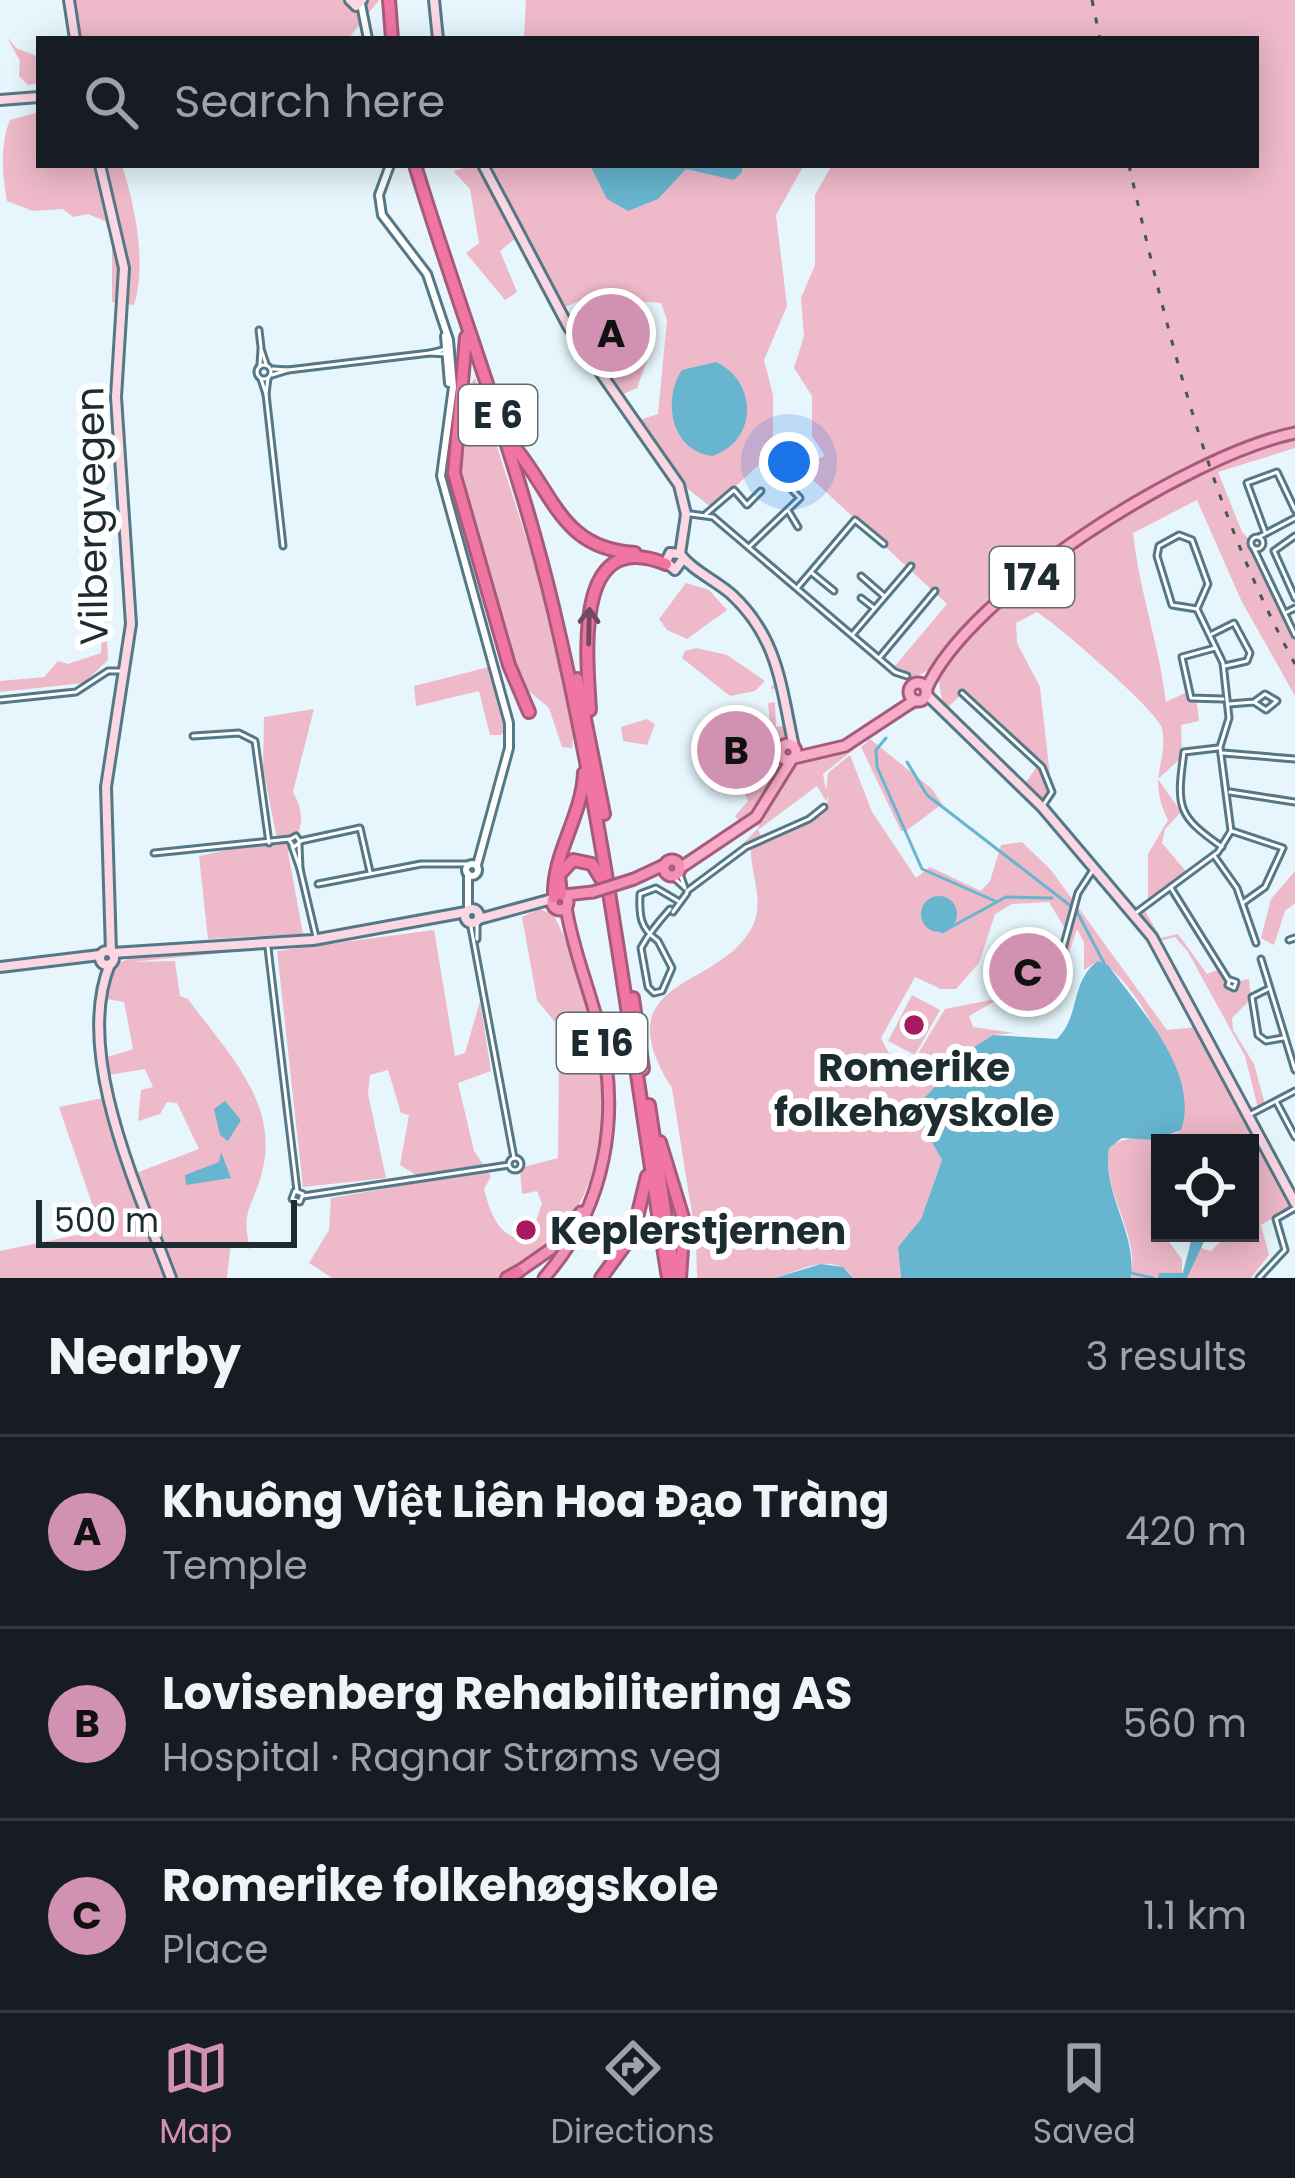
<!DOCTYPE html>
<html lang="en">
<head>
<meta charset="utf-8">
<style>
	:root { --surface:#171b24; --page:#20242c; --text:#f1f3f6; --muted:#9ea1a6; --line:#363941; --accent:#d091b2 }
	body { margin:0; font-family:Poppins,sans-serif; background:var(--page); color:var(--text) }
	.controls { position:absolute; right:36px; bottom:36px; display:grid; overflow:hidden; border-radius:0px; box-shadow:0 6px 30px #0003 }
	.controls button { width:108px; height:108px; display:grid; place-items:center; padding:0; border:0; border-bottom:3px solid var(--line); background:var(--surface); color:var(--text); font:60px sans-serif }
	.scale { position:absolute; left:36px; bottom:30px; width:261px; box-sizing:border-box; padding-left:12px; border:6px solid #1d2c31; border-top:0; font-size:33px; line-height:42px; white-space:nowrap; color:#1d2c31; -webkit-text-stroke:9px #fff; paint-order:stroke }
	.you { position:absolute; left:789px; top:462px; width:42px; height:42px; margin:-30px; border:9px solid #fff; border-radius:50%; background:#1a73e8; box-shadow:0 0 0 18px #1a73e833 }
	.badge { display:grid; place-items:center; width:78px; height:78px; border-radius:50%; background:var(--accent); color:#111; font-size:39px; font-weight:700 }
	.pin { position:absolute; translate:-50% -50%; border:6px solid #fff; box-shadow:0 3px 12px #0006 }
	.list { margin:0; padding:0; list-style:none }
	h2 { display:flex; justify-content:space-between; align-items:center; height:156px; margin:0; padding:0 48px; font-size:51px }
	h2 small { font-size:39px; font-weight:400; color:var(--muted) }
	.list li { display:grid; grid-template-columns:78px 1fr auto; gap:36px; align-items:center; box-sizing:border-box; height:192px; padding:0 48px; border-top:3px solid var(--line) }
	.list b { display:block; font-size:45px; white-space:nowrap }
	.list p { margin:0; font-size:39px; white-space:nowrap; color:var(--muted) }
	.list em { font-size:39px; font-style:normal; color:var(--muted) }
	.icon { flex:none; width:66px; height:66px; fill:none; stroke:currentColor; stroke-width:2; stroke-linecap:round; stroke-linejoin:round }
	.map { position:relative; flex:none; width:1295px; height:1278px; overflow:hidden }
	.search { position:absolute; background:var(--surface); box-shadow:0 6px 30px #0003; left:36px; right:36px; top:36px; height:132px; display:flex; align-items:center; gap:30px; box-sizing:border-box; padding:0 42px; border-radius:0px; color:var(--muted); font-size:45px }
	.sheet { height:732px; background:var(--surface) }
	nav { display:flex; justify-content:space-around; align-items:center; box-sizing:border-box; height:168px; border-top:3px solid var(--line); background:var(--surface); font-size:33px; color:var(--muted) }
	nav a { display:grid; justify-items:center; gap:6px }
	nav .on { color:var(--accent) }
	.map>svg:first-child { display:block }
	.green { fill:#eeb9c9; fill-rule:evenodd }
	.water { fill:#67b5cf }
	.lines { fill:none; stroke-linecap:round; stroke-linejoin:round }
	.stream { stroke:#67b5cf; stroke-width:3 }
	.minor-casing { stroke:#547885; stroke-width:9 }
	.tertiary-casing { stroke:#547885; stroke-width:12 }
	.secondary-casing { stroke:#547885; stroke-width:14 }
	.primary-casing { stroke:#a75b7b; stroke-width:15 }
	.trunk-casing { stroke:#a75b7b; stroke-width:15 }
	.motorway-casing { stroke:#a75b7b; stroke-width:16 }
	.minor { stroke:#fff; stroke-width:3 }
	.tertiary { stroke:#fff; stroke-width:6 }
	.secondary { stroke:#fbd6e3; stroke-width:8 }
	.primary { stroke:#f7acc8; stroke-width:9 }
	.trunk { stroke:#f490b6; stroke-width:9 }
	.motorway { stroke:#f175a3; stroke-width:10 }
	.rail { stroke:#46555a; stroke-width:3; stroke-dasharray:6 12; stroke-linecap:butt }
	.trunk-bridge-casing { stroke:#a75b7b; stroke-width:15; stroke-linecap:butt }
	.trunk-bridge { stroke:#f490b6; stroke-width:9 }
	.oneway { stroke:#72495f }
	.poi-dot { fill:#a71a5e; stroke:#fff; stroke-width:4.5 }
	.labels { text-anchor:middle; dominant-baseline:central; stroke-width:12; stroke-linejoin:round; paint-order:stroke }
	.shield { fill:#fff; stroke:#616b6f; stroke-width:3 }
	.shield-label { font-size:36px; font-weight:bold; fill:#1d2c31 }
	.street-label { font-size:39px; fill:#1d2c31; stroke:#fff }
	.poi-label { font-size:39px; font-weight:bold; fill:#1d2c31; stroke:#fff }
</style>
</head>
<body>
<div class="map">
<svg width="1295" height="1278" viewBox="0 0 1295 1278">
	<rect width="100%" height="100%" fill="#e6f6fc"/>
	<!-- green -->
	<g class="green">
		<polygon points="67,0 379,0 348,39 74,39"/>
		<path d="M526,0H1295V448L1218,472L1242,532L1256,547L1295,634V696L1241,600L1197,500L1133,533C1139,590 1159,644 1166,702L1187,692L1196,697L1199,721L1181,725L1182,757L1158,779L1181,812L1165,829L1162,843L1190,876L1145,911L1161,938L1178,934L1207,974L1220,969L1232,983L1249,979L1251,999L1232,1018L1233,1030L1254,1064L1266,1108L1255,1118L1262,1146L1253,1137L1291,1207L1261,1225L1269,1255L1251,1278H1131C1140,1230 1102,1197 1109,1147C1132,1131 1155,1143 1180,1131C1195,1090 1136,976 1098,961L1084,970V942L1077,929L1061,976L1054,969L1067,932L1049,902L1012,904L995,914L979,963L956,989H941L915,977L881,1038L892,1059L913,1062L945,1009L991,1000L995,1001L969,1016L973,1027L1014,1033L993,1035L966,1052L919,1104L918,1118L942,1160L921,1219L898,1247L901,1278H853C835,1250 799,1271 775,1278C753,1278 720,1278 697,1278L696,1239L672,1088C603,979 715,990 750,931C767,903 750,876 751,848L826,809L829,794L826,801L817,786L758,830L761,836L740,847L759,827L755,822L798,760L860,743L901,709L927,706L896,716L823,774L826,791L828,773L850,755L872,812L916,878L930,867L981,891L990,881L1001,845L1022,842L1051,870L1167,1030L1198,1027L1250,1106L1258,1108L1245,1056L1188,952L1175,937L1159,941L1137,914L1148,901V854L1168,820C1146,775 1169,763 1162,728C1158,711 1055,623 1037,612L1016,623L1017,643L1040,687L1052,794L1046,801L1025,784L1039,763L964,692L944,711L1040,802L936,704L943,708L938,674L931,669L911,679L894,667L947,604L799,467L825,456L812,436V396L794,368L804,336L801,298L815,265V195L832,165H1256V39H524ZM1160,1143H1250V1233H1229L1211,1251L1191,1245L1182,1274V1259L1158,1227Z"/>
		<polygon points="7,37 16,48 39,57 39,83 28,85 19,76 20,61"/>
		<path d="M39,112V165H122C135,206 147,264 134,305L112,302V241L105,221L88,214L73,217L63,209L33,211L7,201C2,173 0,144 10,120Z"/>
		<polygon points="477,165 516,238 500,251 517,292 505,300 466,253 479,243 470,189 453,171"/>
		<polygon points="484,165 804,165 776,215 787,306 764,360 773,395 773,443 778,447 712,508 688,489 639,420 658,414 667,320 661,303 589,297 565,307"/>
		<polygon points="646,330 650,352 637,388 621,395 606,371 613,352"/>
		<polygon points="475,378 536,569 574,729 572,748 562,747 549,708 517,681 458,474 468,388"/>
		<polygon points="104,577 108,660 84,683 0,692 0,681 44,677 58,661 68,664 101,653"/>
		<polygon points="686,583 709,590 727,610 687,639 667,630 659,619"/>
		<polygon points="696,648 727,655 765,681 755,691 730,696 682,658 685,651"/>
		<polygon points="493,666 509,727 501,735 490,735 479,691 416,706 414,686"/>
		<polygon points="782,684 787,732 779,746 769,747 762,741 762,726 765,737 771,736 768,703 775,702 776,727 783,726 779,688 772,689 773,699 771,686"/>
		<path d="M314,709L293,792C307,817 301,833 288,852L303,934L208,939L199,856L277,839L263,768L264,717Z"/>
		<polygon points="647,719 655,724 647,745 623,741 621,727"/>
		<polygon points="870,739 932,789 942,804 906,831 901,831 861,747"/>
		<polygon points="765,753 776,755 780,773 754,812 740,822 735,816 748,801 743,790 754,784 751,772"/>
		<polygon points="1295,871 1295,903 1285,911 1274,945 1261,938 1271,899"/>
		<path d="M539,909L553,914C603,1007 632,1148 558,1236C544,1251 519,1273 498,1278C462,1278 374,1278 332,1278L309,1263L329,1230L331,1198L426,1181L400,1165L409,1115L401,1113L388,1070L370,1075L368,1094L386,1178L303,1187L277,951L434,930L455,1056L465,1053L480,1001L491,1071L458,1083L474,1151L491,1176L484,1189C490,1213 500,1242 530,1239L542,1203L537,1191L522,1194L520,1168L558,1158L559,1058L566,1021H554L537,1000L522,917Z"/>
		<path d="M264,949L131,962L175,961L180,996L188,999C227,1053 282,1104 261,1176C251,1210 241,1211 250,1249L231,1242L227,1278H0V1251L101,1230L59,1107L103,1098L95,1061L133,1049L124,1002L107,999L113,965L131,958L261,947L265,949L269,969ZM145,1069L153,1087L141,1090L138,1121L160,1114L167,1102L177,1103L199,1149L136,1173L109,1075Z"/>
		<polygon points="912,995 940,1010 915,1055 888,1041"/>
	</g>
	<!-- water -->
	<g class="water">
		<polygon points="590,165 742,165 742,172 734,180 686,169 658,199 628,211 607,199"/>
		<path d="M716,362C758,382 758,441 712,456C671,451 662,400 682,370Z"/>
		<circle cx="939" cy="914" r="18"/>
		<path d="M1098,961L1108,965C1138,1007 1201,1073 1181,1130L1154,1140L1122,1138L1109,1148C1102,1195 1137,1231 1131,1278H901L898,1247L921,1219L942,1160L918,1118L919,1104L966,1052L993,1035L1057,1039C1081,1015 1070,981 1098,961Z"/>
		<polygon points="225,1101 241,1120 228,1141 220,1135 214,1109"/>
		<polygon points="221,1152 231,1178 186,1185 185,1175 219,1162"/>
		<polygon points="1193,1233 1208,1233 1187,1278 1158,1278 1159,1273 1183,1273"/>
		<polygon points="821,1264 843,1267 853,1278 775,1278"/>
	</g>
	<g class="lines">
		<!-- stream -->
		<g class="stream">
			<polyline points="886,738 876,750 877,767 922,869 995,901"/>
			<polyline points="907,762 927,795 1076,910 1104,963"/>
			<polyline points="942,932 1006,897 1052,898"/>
			<polyline points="1131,1273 1153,1278"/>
		</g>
		<!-- minor casing -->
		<g class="minor-casing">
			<g id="minor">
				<polyline points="259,330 261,347"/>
				<polygon points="446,349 451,351 447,354 430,353"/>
				<polyline points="260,365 261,349 266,364"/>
				<circle cx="264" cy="372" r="7"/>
				<polyline points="288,370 430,353"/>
				<polyline points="272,375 288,370 273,369"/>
				<polyline points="261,379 266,394 268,378"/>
				<polyline points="266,394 283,546"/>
				<polyline points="789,512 798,527"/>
				<polyline points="691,514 713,517 895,672 907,676"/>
				<polyline points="706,514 734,490 747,505 761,491"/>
				<polyline points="1265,532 1247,483 1277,472 1295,510"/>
				<polygon points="1179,535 1192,540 1208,584 1197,609 1172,605 1157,556 1159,546"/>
				<polyline points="1295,536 1274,551 1295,598"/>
				<circle cx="1257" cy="543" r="6"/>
				<polyline points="1259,537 1295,518"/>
				<polyline points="749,547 800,498 764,461"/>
				<polyline points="1254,549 1295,635"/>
				<polyline points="812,573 834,591"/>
				<polyline points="861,576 884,596"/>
				<polyline points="798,587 855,520 884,544"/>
				<polyline points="861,598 874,608"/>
				<polyline points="1285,613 1295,608"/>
				<polyline points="853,634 911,566"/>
				<polyline points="1212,634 1234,623 1250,653 1247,661 1225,666"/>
				<polyline points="1215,648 1182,657 1191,698 1223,699"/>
				<polyline points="880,657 935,591"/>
				<polyline points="962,693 1042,767 1052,792 1042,807"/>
				<polyline points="0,700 76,692 108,671 123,671"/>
				<polyline points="1229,704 1254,702 1266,710 1277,701 1265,694 1254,702"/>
				<polygon points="714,734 721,736 719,742 713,741"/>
				<polyline points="193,736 239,733 255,741 269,843"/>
				<polyline points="721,739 755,736 763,749 781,756"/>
				<path d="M1218,748L1184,752C1176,809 1178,816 1222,847"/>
				<polyline points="768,749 783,747"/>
				<polyline points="1223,753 1295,759"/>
				<polyline points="1230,792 1295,802"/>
				<polyline points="1232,831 1283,848 1265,887 1244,902"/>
				<polygon points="296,836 300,842 294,847 289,840"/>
				<polyline points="300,841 360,828 370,872"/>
				<polyline points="292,846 300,869 299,845"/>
				<polyline points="154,853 290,839"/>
				<polyline points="1215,857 1237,888 1256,943"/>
				<polyline points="300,869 316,937"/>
				<polyline points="672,876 685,888 680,874"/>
				<polyline points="318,884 421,864 469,864"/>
				<polyline points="1171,888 1229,981"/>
				<polyline points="687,891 746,847 809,819 824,807"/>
				<path d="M670,909C660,920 648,935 641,948L648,987L654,993L662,991L672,968L658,941C640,928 639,916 640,894L656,888L678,901"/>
				<polyline points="673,912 687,893"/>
				<polyline points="1133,915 1218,852 1231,831 1220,747 1229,718 1223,663 1197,609"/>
				<polyline points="470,922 514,1158"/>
				<polyline points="477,939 477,921"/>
				<polyline points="1289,940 1295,938"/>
				<polyline points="268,948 297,1191"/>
				<polyline points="1261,959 1295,1070"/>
				<polygon points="1230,980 1236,982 1234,988 1228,985"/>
				<polyline points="1034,989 1048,985 1056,974 1078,893 1093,870"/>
				<polyline points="1268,989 1252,997 1258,1035 1266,1041 1283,1038"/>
				<polyline points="1277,1103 1295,1137"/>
				<polyline points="1251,1114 1295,1091"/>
				<circle cx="515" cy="1164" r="6"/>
				<polygon points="295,1191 303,1194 300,1202 292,1199"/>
				<polyline points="303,1196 509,1165"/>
				<polyline points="1259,1278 1285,1250 1276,1219 1295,1208"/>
			</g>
		</g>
		<!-- tertiary casing -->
		<g class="tertiary-casing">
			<g id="tertiary">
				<polyline points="361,4 368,39"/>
				<polyline points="390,165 379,195 382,215 427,274 449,340 453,387 441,476 509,723 509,748 477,865"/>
				<polyline points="445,336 449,383"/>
				<circle cx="472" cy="870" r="6"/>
				<polyline points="468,910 468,874"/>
			</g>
		</g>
		<!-- secondary casing -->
		<g class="secondary-casing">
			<g id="secondary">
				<polyline points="69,0 75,39"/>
				<polyline points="350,0 356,6 362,0"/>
				<polyline points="434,0 438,39"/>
				<polyline points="0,100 39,97"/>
				<polyline points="100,165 124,268 116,397 131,624 106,787 111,952"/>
				<polyline points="483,165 568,326 679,485 686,514 680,554"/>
				<path d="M683,559L675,570L666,562L670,553L680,554C693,571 715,580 731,594C779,638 781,688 794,747"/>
				<polyline points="926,694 1042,807 1103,879"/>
				<polyline points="1103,879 1152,937 1295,1203"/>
				<circle cx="472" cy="916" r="7"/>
				<polyline points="479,919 552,899"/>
				<circle cx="107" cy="958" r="7"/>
				<polyline points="112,953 313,940 466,912"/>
				<path d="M110,964C73,1054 139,1192 171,1278"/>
				<polyline points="0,967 100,955"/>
			</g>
		</g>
		<!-- primary casing -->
		<g class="primary-casing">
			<g id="primary">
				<circle cx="918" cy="692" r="9"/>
				<path d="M926,690C968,592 1192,454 1295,433"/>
				<circle cx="788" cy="752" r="8"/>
				<polyline points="794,758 845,746 915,700"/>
				<polyline points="680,868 756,817 792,759"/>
			</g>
		</g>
		<!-- trunk casing -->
		<g class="trunk-casing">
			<g id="trunk">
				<circle cx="672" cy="868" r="8"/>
				<polyline points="634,879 664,865"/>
				<circle cx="560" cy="902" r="8"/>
				<polyline points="564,895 593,892"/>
				<polyline points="518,1272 551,1249 581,1212"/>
				<path d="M544,1278C606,1208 622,1114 598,1024C588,985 572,947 566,907"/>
			</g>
		</g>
		<!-- motorway casing -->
		<g class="motorway-casing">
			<g id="motorway">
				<polyline points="389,0 392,39"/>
				<path d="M415,165C460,313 517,456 553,607C606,828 632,1054 668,1278"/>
				<polyline points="466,337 454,473 509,665 529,712"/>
				<path d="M516,449C555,497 563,549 635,553"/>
				<polyline points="577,679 604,814"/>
				<path d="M590,710C587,658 572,525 666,564"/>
				<polyline points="561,894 559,875 573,860 592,864 603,882"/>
				<path d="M554,897C552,854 582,817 584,773"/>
				<polyline points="633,998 643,1069"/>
				<polyline points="649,1105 675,1278"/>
				<polyline points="660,1142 684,1221 680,1278"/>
				<polyline points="507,1278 518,1272"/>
				<polyline points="601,1278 633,1234 647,1176"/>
			</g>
		</g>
		<!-- minor -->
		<use href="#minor" class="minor"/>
		<!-- tertiary -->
		<use href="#tertiary" class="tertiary"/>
		<!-- secondary -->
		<use href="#secondary" class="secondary"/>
		<!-- primary -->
		<use href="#primary" class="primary"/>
		<!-- trunk -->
		<use href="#trunk" class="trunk"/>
		<!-- motorway -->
		<use href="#motorway" class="motorway"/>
		<!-- rail -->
		<g class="rail">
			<polyline points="1092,0 1100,39"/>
			<path d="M1129,165C1168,337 1210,508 1295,664"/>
		</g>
		<!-- trunk-bridge casing -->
		<g class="trunk-bridge-casing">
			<polyline id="trunk-bridge" points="593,892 634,879"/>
		</g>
		<!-- trunk-bridge -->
		<use href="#trunk-bridge" class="trunk-bridge"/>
	</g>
	<!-- one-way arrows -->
	<defs><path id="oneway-shaft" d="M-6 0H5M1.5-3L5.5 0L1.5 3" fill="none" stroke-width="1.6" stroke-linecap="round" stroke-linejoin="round" transform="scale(3)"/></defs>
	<use class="oneway" href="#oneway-shaft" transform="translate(589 626) rotate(-89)"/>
	<!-- markers -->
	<g class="poi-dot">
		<circle cx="914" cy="1025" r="12"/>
		<circle cx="526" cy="1230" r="12"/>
	</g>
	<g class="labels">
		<!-- shield labels -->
		<g class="shield">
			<rect x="459" y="385" width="78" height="60" rx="9"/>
			<rect x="990" y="547" width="84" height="60" rx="9"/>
			<rect x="557" y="1013" width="90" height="60" rx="9"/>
		</g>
		<g class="shield-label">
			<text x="498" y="415">E 6</text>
			<text x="1032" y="577">174</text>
			<text x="602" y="1043">E 16</text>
		</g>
		<!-- street labels -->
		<g class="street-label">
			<text transform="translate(92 516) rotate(-91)">Vilbergvegen</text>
		</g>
		<!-- poi labels -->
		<g class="poi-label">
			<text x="914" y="1067">Romerike<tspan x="914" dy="45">folkehøyskole</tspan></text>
			<text x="550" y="1230" text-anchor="start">Keplerstjernen</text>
		</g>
	</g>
</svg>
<div class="controls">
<button><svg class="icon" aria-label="locate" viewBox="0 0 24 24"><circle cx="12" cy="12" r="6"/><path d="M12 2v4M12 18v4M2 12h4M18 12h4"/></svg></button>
</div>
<div class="scale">500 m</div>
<div class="you"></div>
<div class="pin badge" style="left:611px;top:333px">A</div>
<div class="pin badge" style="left:736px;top:750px">B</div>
<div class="pin badge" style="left:1028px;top:972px">C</div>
<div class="search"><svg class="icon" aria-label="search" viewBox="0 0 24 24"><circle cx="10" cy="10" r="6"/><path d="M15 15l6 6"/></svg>Search here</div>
</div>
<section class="sheet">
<h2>Nearby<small>3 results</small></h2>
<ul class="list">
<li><span class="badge">A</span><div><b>Khuông Việt Liên Hoa Đạo Tràng</b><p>Temple</p></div><em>420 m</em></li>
<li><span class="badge">B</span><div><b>Lovisenberg Rehabilitering AS</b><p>Hospital · Ragnar Strøms veg</p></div><em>560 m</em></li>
<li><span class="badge">C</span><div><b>Romerike folkehøgskole</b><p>Place</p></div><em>1.1 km</em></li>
</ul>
</section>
<nav>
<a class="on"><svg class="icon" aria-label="map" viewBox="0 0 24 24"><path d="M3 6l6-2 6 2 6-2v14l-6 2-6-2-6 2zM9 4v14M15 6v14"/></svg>Map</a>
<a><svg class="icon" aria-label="directions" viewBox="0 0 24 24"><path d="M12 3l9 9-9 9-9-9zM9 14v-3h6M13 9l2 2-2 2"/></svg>Directions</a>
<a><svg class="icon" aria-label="saved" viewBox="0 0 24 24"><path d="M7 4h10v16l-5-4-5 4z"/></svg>Saved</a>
</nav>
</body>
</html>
